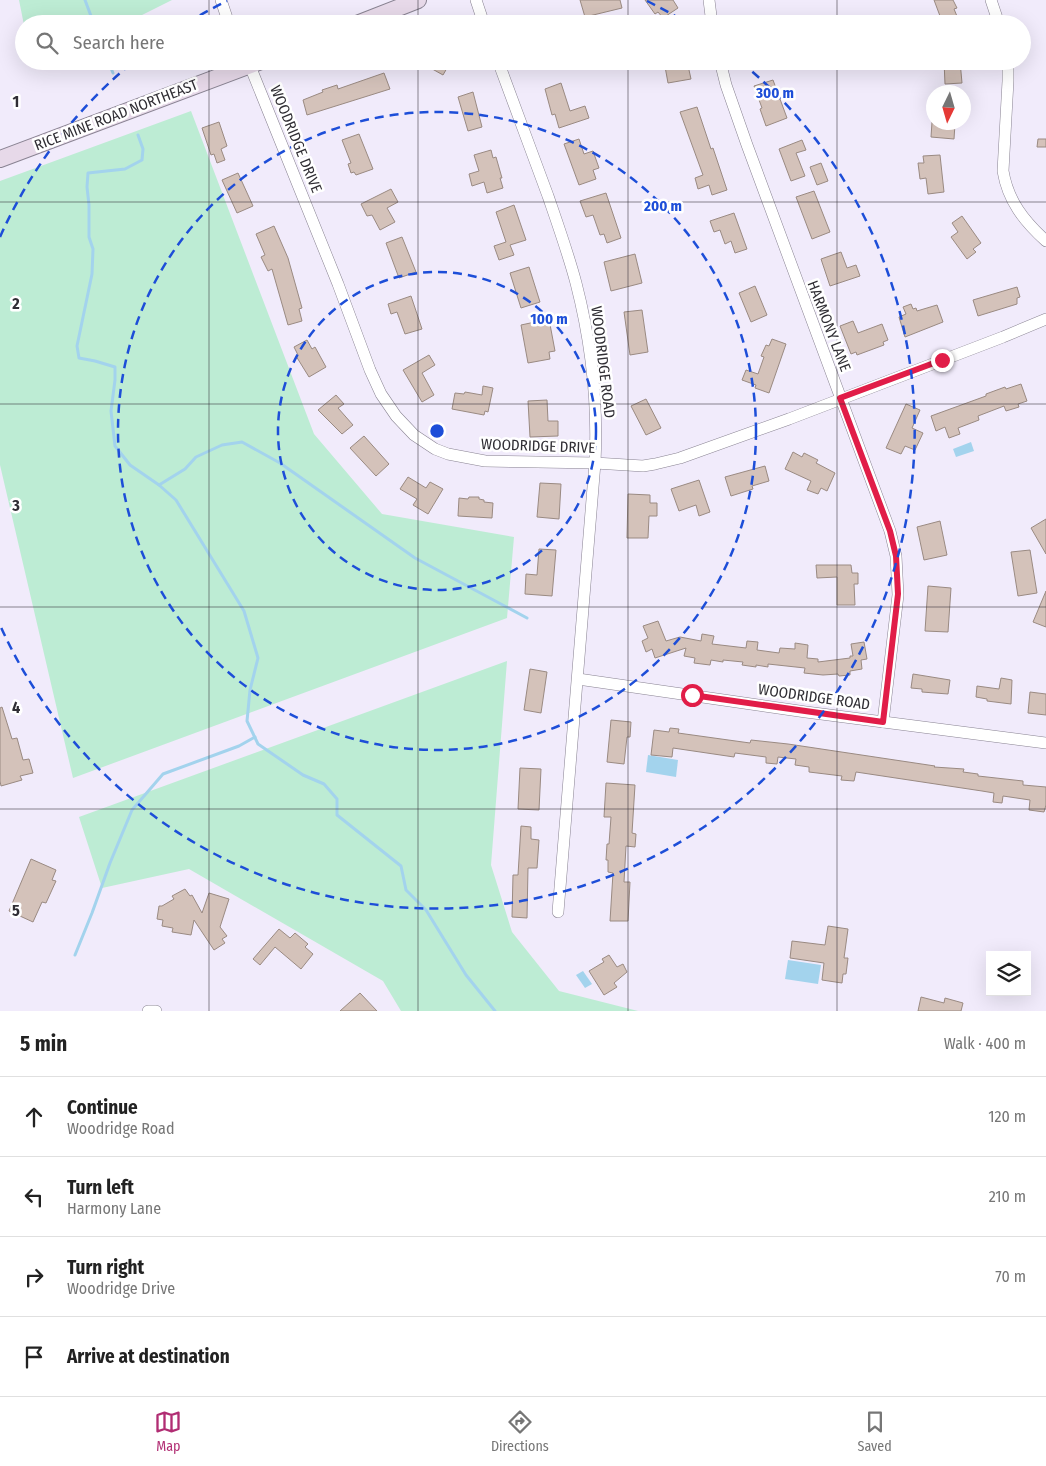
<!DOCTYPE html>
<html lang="en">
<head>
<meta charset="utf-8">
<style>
	:root { --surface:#fff; --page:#f6f6f6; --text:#222; --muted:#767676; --line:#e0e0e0; --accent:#b12d73 }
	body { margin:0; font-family:"Fira Sans Condensed",sans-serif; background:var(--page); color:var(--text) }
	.controls { position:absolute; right:15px; bottom:15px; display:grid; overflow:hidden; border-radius:0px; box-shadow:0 5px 20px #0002 }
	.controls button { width:45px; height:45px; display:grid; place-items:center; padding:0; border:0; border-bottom:1px solid var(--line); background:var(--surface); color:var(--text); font:25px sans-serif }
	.compass { position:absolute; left:926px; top:85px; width:45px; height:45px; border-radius:50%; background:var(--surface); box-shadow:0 5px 20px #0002; rotate:185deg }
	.stop { position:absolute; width:15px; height:15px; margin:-11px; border:4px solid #e11d48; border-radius:50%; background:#fff }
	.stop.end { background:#e11d48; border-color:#fff; box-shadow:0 1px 5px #0008 }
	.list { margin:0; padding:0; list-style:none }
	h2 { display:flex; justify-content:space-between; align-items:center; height:65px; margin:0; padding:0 20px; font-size:21px }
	h2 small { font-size:16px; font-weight:400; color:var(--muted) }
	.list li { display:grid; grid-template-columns:32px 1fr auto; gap:15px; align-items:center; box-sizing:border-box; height:80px; padding:0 20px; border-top:1px solid var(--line) }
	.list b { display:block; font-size:19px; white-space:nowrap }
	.list p { margin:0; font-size:16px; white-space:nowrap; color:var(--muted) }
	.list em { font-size:16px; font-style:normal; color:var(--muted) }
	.icon { flex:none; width:28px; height:28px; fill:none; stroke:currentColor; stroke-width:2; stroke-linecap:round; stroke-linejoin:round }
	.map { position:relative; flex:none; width:1046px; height:1011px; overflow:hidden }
	.search { position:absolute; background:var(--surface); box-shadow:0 5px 20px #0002; left:15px; right:15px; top:15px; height:55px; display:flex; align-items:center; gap:12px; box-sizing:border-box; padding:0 18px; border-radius:28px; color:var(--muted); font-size:19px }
	.sheet { height:385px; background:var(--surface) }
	nav { display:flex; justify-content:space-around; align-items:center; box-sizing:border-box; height:70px; border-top:1px solid var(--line); background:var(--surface); font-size:14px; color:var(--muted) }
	nav a { display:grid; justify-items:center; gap:2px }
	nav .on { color:var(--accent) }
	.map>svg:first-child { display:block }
	.green { fill:#bdecd4 }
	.water { fill:#a3d3ed }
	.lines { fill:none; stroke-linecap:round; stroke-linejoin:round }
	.stream { stroke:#a3d3ed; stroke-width:3 }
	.building { fill:#d4c2ba; stroke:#9a8a82 }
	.street-casing { stroke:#898392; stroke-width:12 }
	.secondary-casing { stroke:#898392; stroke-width:18 }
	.street { stroke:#fff; stroke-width:11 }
	.secondary { stroke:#e7d9e9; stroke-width:16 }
	.route { stroke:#e11d48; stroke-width:6 }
	.grid { fill:none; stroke:#302e34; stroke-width:1; stroke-opacity:0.55 }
	.ring { fill:none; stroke:#1d4ed8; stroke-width:2.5; stroke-dasharray:9 6 }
	.labels { text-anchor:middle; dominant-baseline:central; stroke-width:5; stroke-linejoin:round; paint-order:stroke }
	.street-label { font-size:15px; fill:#302e34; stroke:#fff }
	.grid-label { font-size:16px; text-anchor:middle; font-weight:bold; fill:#302e34; stroke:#fff; stroke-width:5; stroke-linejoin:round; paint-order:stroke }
	.centre { fill:#1d4ed8; stroke:#fff; stroke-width:2.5 }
	.ring-label { font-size:15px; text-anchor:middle; font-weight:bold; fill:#1d4ed8; stroke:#fff; stroke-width:5; stroke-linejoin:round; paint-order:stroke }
</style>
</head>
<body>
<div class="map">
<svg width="1046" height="1011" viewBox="0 0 1046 1011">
	<rect width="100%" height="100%" fill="#f1ebfb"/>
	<!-- green -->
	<g class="green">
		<polygon points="19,0 172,0 124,24 24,24 24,25"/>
		<polygon points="191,111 314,434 382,514 514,537 507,618 73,778 0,465 0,181"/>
		<polygon points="507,661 491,865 512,932 559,991 638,1011 401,1011 383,981 189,869 102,888 79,817"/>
	</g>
	<!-- water -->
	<g class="water">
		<polygon points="971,442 974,451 956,457 953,449"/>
		<polygon points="648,755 678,760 676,777 646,772"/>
		<polygon points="788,960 821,965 818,984 785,979"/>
		<polygon points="583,971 592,984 585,988 576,975"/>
	</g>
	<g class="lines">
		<!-- stream -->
		<g class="stream">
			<polyline points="85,0 94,24"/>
			<polyline points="108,61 113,73"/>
			<polyline points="138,135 143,149 142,160 125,169 88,173 87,187 89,205 89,237 93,249 92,274 77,346 79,358 95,361 115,367 115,380 111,411 115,446 130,465 159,485 176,500 244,611 258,658 250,690 247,721 258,744 303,775 324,784 337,799 337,815 401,866 406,890 426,910 466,975 495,1011"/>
			<polyline points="159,485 185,469 196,457 222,445 242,442 280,463 415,558 527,618"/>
			<polyline points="75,955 92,913 110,863 132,810 163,774 239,746 255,737"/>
		</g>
	</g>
	<!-- building -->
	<g class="building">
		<polygon points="580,0 620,0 622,8 585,17"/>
		<polygon points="645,0 673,0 678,8 663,18 658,12 655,14"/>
		<polygon points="934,0 953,0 957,8 954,9 959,21 952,24 943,24"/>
		<polygon points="418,61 451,61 443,75"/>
		<polygon points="664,61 687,61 691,79 668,83"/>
		<polygon points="944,61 960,61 962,83 945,84"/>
		<polygon points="384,73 390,89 307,115 303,100 323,92 322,90 337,85 338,89"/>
		<polygon points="773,80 787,118 766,126 760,109 762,108 754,86"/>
		<polygon points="561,83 570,111 585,106 589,118 559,128 555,114 552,115 545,89"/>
		<polygon points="473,92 482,127 468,131 458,97"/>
		<polygon points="697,107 711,149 713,148 727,190 712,195 709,185 698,189 695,178 703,175 680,112"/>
		<polygon points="219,122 227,146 221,149 225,160 217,163 214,154 211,155 202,128"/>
		<polygon points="932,122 951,122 951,124 955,124 954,139 931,137"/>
		<polygon points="359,134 373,169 356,175 354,172 351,173 348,164 351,163 342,140"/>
		<polygon points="579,139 584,154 593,151 599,168 593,170 596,179 579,185 564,144"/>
		<polygon points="1038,139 1046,139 1046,147 1037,147"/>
		<polygon points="802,140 806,150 796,153 805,176 791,181 779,149"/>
		<polygon points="491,150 493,158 496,157 502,178 500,178 503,188 487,193 484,182 472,186 469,174 479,171 474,155"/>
		<polygon points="940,155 944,192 928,194 926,178 920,179 918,163 924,163 923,156"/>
		<polygon points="821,163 828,181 817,185 810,167"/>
		<polygon points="238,173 253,206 237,213 222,180"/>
		<polygon points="391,189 398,202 387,208 395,222 380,230 372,215 367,216 361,204"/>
		<polygon points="814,191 830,232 812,239 796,197"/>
		<polygon points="606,193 621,238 607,243 604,234 600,235 593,215 586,217 580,201"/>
		<polygon points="514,205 526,240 510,245 514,255 499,260 494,246 506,242 496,212"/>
		<polygon points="734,213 747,249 735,253 731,241 725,244 720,230 714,232 710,221"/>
		<polygon points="962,216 981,243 973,249 976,252 967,259 951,237 958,232 952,223"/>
		<polygon points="274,226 288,258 302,308 299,309 302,321 288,325 272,269 268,271 261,257 265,255 256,234"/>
		<polygon points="402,237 416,272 399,278 386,243"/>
		<polygon points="841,252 847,268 856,265 860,276 830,286 821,259"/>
		<polygon points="635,254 642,283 611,291 604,262"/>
		<polygon points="529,267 540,302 521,308 510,273"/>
		<polygon points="755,286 767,315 751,322 739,293"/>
		<polygon points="1017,287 1020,297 1017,298 1017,304 978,316 973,300"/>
		<polygon points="411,296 422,329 405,334 397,312 391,314 388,304"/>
		<polygon points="911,304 913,309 916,308 917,311 937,305 943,322 905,337 899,317 906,314 903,307"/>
		<polygon points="642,310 648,352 630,355 624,312"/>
		<polygon points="549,319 555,351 549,352 550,359 528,363 521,325"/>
		<polygon points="853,321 858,333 882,324 888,340 883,342 884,345 857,355 856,352 851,354 840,326"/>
		<polygon points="772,339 786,344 769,393 755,388 756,385 742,380 746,370 758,374 764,357 761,356 766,345 769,346"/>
		<polygon points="307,340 312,349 315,347 326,367 309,377 296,356 298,355 294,347"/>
		<polygon points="429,355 435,365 422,373 434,395 422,402 403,370"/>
		<polygon points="1021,384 1027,401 1018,404 1019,407 1006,411 1004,406 978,416 979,420 958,428 960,434 949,438 945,427 936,431 931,416 986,396 986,394 1005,387 1006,389"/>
		<polygon points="483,386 493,388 488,412 485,411 484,415 452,409 455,393 464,394 465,392 482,395"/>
		<polygon points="336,395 344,404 338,408 353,425 342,434 318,410"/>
		<polygon points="646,399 661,428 646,435 631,406"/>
		<polygon points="547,400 548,421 558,421 558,436 530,437 528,401"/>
		<polygon points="906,404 920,410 912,428 923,433 915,450 905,446 901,454 886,448"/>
		<polygon points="364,436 389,464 376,476 350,448"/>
		<polygon points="793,452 802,457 804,453 818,460 816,463 835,473 827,491 821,488 818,494 807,490 811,481 785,469"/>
		<polygon points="765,466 769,481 752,486 753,489 731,496 725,477"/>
		<polygon points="408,477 426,488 430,482 443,489 428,514 413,505 417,499 400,489"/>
		<polygon points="699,480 710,512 699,516 696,505 679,511 671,489"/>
		<polygon points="540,483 561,484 559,519 537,517"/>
		<polygon points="628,494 650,495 650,503 657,503 657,516 649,516 648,538 627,538"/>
		<polygon points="469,497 479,497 479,499 484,500 484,502 493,503 492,518 458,516 459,498 468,499"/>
		<polygon points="1046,519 1046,554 1031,528"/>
		<polygon points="940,521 947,555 924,560 917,527"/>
		<polygon points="539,549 556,550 552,596 525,594 526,574 537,575"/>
		<polygon points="1030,550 1037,593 1018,596 1011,552"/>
		<polygon points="816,565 851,565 852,573 858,573 858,584 854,584 855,605 837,605 837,577 817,578"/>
		<polygon points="928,586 951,588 948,632 925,631"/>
		<polygon points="1046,591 1046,627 1033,622"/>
		<polygon points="658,621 666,641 680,637 701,641 702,634 714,636 712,644 746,648 747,641 758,642 757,650 779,653 780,648 795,649 795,643 808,645 807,658 818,659 818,662 850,658 850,656 853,656 851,644 864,642 867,659 861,660 862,669 850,671 850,675 839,676 838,674 823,675 804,673 805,668 768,664 768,667 756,665 756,667 742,665 743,662 723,660 723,662 711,660 710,665 694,663 695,658 684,656 686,648 655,658 652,649 646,652 642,641 648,638 643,626"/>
		<polygon points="530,669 547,672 541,713 524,710"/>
		<polygon points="913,674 950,680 948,694 922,692 922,689 911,688"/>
		<polygon points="1001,678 1012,680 1011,704 987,701 987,699 976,697 977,686 999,689"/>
		<polygon points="1030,692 1046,694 1046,715 1028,713"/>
		<polygon points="2,707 12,739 17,738 23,760 29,759 33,773 20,776 22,780 1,786 0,781 0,708"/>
		<polygon points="611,720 631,722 630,737 627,737 624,764 607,762"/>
		<polygon points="670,728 679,729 678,733 750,743 751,740 788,744 935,766 934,767 964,769 963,772 978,774 978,776 1023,781 1023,785 1046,787 1046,805 1044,812 1029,810 1030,800 1003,796 1002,803 993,802 994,793 982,791 856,772 854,781 841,780 842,776 809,772 809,767 795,765 796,759 778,757 777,764 766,763 766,757 735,753 734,757 673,748 672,757 651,755 654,730 669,732"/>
		<polygon points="520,768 541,769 539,810 518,809"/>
		<polygon points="606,783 635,785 632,833 636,834 635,847 626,846 624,882 630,882 628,921 610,921 613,873 608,872 608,860 606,860 607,844 609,844 611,817 604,817"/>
		<polygon points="521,826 531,827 531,839 539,840 537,868 528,868 527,918 512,917 513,875 518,875"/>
		<polygon points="31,859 56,870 52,880 56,881 46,903 42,902 33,922 9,911"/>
		<polygon points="185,889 190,896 192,895 202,913 209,893 229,899 220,927 227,936 222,939 225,943 214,950 194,920 191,935 172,932 173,928 162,926 163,920 157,919 159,906 162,906 174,899 172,896"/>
		<polygon points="828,926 848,929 844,958 848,958 846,974 843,974 842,983 822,980 824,963 790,958 792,941 825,945"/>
		<polygon points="279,929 290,938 295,933 308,944 305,947 313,954 301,969 275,947 260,965 253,959"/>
		<polygon points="609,955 617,967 623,964 627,972 614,983 617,987 604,995 589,971 604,962 602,959"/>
		<polygon points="360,993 377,1011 340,1011"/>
		<polygon points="921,997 944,1003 945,998 963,1003 961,1011 918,1011"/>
	</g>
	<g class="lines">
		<!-- street casing -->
		<g class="street-casing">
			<g id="street">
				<polyline points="221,0 229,24"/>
				<polyline points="476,0 484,24"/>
				<polyline points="709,0 712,24"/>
				<polyline points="991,0 999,24"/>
				<polyline points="248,61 338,284 370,370 381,394 396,416 414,435 435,449 448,454 485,461 595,463 643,466 655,464 680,458 789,419 1003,337 1046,319"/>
				<path d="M498,61C515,106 531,151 548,196C558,225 568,253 576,283C591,341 598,403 595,463L558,912"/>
				<polyline points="720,61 726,85 747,145 890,531 896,556 898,595 883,722"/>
				<path d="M1008,61V81L1003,171C1008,201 1024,221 1046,241"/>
				<polyline points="578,679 806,712 1046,743"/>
				<polyline points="148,1011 156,1011"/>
			</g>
		</g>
		<!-- secondary casing -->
		<g class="secondary-casing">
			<g id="secondary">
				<polyline points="357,24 418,0"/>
				<polyline points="0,159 261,61"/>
			</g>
		</g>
		<!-- street -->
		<use href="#street" class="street"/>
		<!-- secondary -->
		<use href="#secondary" class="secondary"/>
	</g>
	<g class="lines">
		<!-- route -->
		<polyline class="route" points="692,695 883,722 898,594 896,556 890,531 840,398 942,360"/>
	</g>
	<!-- grid -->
	<path class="grid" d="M209,0V24M418,0V24M628,0V24M837,0V24M209,61V1011M418,61V1011M628,61V1011M837,61V1011M0,202H1046M0,404H1046M0,607H1046M0,809H1046"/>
	<!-- distance rings -->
	<g class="ring">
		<circle cx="437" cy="431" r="159"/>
		<circle cx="437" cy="431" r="319"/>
		<path d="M0 237A478 478 0 0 1 133 62M187 23A478 478 0 0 1 227 1M647 1A478 478 0 0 1 687 23M741 62A478 478 0 1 1 0 625"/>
	</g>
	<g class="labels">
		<!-- street labels -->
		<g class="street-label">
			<text transform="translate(116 115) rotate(-21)">RICE MINE ROAD NORTHEAST</text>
			<text transform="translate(296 139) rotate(68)">WOODRIDGE DRIVE</text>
			<text transform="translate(829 326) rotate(69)">HARMONY LANE</text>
			<text transform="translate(603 362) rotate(83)">WOODRIDGE ROAD</text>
			<text transform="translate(538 446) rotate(2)">WOODRIDGE DRIVE</text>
			<text transform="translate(814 697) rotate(8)">WOODRIDGE ROAD</text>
		</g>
	</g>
	<g class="grid-label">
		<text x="16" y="107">1</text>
		<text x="16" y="309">2</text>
		<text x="16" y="511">3</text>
		<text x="16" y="713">4</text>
		<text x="16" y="916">5</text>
	</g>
	<circle cx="437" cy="431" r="8" class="centre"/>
	<g class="ring-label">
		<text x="775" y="98">300 m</text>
		<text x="663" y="211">200 m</text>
		<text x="549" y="324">100 m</text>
	</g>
</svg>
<div class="controls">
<button><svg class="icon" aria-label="layers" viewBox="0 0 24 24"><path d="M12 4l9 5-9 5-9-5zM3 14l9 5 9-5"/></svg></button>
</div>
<svg class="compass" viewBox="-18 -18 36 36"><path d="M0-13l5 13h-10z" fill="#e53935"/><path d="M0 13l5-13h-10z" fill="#767676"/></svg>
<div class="stop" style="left:692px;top:695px"></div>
<div class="stop end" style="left:942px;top:360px"></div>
<div class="search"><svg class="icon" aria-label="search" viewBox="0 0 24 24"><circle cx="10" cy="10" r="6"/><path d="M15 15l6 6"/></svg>Search here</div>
</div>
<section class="sheet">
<h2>5 min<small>Walk · 400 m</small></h2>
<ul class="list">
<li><svg class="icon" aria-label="ahead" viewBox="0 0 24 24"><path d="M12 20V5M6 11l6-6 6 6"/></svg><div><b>Continue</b><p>Woodridge Road</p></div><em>120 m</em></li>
<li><svg class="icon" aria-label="left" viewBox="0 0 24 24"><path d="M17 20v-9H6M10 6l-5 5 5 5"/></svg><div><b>Turn left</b><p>Harmony Lane</p></div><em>210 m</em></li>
<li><svg class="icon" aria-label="right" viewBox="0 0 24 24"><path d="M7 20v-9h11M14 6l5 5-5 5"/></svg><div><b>Turn right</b><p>Woodridge Drive</p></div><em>70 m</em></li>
<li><svg class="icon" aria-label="arrive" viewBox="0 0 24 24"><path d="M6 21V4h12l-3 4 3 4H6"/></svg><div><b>Arrive at destination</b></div></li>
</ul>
</section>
<nav>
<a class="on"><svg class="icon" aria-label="map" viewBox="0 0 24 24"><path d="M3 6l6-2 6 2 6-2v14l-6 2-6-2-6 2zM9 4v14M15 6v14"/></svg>Map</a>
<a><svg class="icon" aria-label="directions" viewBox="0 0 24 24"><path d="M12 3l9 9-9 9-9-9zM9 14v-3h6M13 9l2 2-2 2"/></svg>Directions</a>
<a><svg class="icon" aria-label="saved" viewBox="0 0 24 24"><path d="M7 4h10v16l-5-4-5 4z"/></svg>Saved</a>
</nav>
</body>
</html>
